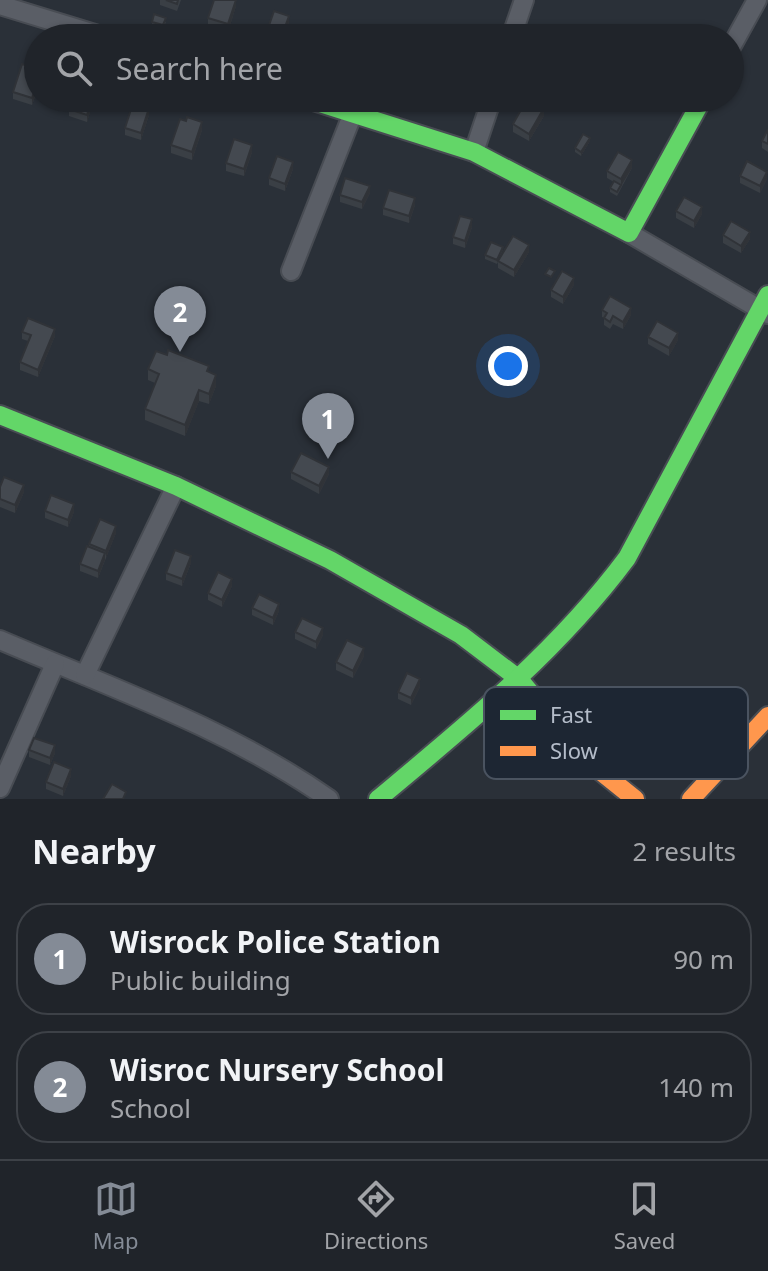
<!DOCTYPE html>
<html lang="en">
<head>
<meta charset="utf-8">
<style>
	:root { --surface:#20242a; --page:#282c32; --text:#f1f3f6; --muted:#a2a4a8; --line:#3d4147; --accent:#848b96 }
	body { margin:0; font-family:"Noto Sans",sans-serif; background:var(--page); color:var(--text) }
	.you { position:absolute; left:508px; top:366px; width:28px; height:28px; margin:-20px; border:6px solid #fff; border-radius:50%; background:#1a73e8; box-shadow:0 0 0 12px #1a73e833 }
	.badge { display:grid; place-items:center; width:52px; height:52px; border-radius:50%; background:var(--accent); color:#fff; font-size:26px; font-weight:700 }
	.pin { position:absolute; translate:-50% -66px; filter:drop-shadow(0 2px 4px #0008) }
	.pin::after { content:''; position:absolute; top:42px; width:28px; height:24px; background:inherit; clip-path:polygon(0 0,100% 0,50% 100%) }
	.list { margin:0; padding:0; list-style:none }
	h2 { display:flex; justify-content:space-between; align-items:center; height:104px; margin:0; padding:0 32px; font-size:34px }
	h2 small { font-size:26px; font-weight:400; color:var(--muted) }
	.list li { display:grid; grid-template-columns:52px 1fr auto; gap:24px; align-items:center; box-sizing:border-box; height:112px; margin:0 16px 16px; padding:0 16px; border:2px solid var(--line); border-radius:32px }
	.list b { display:block; font-size:30px; white-space:nowrap }
	.list p { margin:0; font-size:26px; white-space:nowrap; color:var(--muted) }
	.list em { font-size:26px; font-style:normal; color:var(--muted) }
	.icon { flex:none; width:44px; height:44px; fill:none; stroke:currentColor; stroke-width:2; stroke-linecap:round; stroke-linejoin:round }
	.map { position:relative; flex:none; width:768px; height:799px; overflow:hidden }
	.search { position:absolute; background:var(--surface); box-shadow:0 2px 6px #0004; left:24px; right:24px; top:24px; height:88px; display:flex; align-items:center; gap:20px; box-sizing:border-box; padding:0 28px; border-radius:44px; color:var(--muted); font-size:30px }
	.sheet { height:360px; background:var(--surface) }
	nav { display:flex; justify-content:space-around; align-items:center; box-sizing:border-box; height:112px; border-top:2px solid var(--line); background:var(--surface); font-size:22px; color:var(--muted) }
	nav a { display:grid; justify-items:center; gap:4px }
	nav .on { color:var(--accent) }
	.map>svg:first-child { display:block }
	.lines { fill:none; stroke-linecap:round; stroke-linejoin:round }
	.street-casing { stroke:#484c53; stroke-width:22 }
	.fast-casing { stroke:#484c53; stroke-width:22 }
	.slow-casing { stroke:#484c53; stroke-width:22 }
	.street { stroke:#5a5e66; stroke-width:18 }
	.fast { stroke:#63d668; stroke-width:18 }
	.slow { stroke:#ff974d; stroke-width:18 }
	.wall { fill:#3a3f45 }
	.shaded-wall { fill:#303338 }
	.building { fill:#444950; stroke:#303338; stroke-width:2 }
	.key { fill:#1d2633; stroke:#4a5360; stroke-width:2 }
	.key-label { font-size:22px; fill:#b4bcc9 }
</style>
</head>
<body>
<div class="map">
<svg width="768" height="799" viewBox="0 0 768 799">
	<rect width="100%" height="100%" fill="#2a3038"/>
	<g class="lines">
		<!-- street casing -->
		<g class="street-casing">
			<g id="street">
				<polyline points="0,5 108,38"/>
				<polyline points="511,38 524,0"/>
				<polyline points="730,49 757,0"/>
				<polyline points="474,152 492,98"/>
				<polyline points="629,233 768,314"/>
				<polyline points="291,271 353,113"/>
				<path d="M0,640C112,688 229,729 329,799"/>
				<polyline points="85,675 176,486"/>
				<polyline points="0,788 55,664"/>
			</g>
		</g>
		<!-- fast casing -->
		<g class="fast-casing">
			<g id="fast">
				<polyline points="304,98 474,152 629,233 703,98"/>
				<polyline points="0,415 176,486 330,560 461,635 519,679 543,708"/>
				<path d="M378,799C468,724 557,652 627,558L768,295"/>
			</g>
		</g>
		<!-- slow casing -->
		<g class="slow-casing">
			<g id="slow">
				<polyline points="543,708 579,754 635,799"/>
				<polyline points="691,799 768,716"/>
			</g>
		</g>
		<!-- street -->
		<use href="#street" class="street"/>
		<!-- fast -->
		<use href="#fast" class="fast"/>
		<!-- slow -->
		<use href="#slow" class="slow"/>
	</g>
	<!-- wall -->
	<g class="wall">
		<polygon points="160,0 181,0 177,11 160,5"/>
		<polygon points="236,6 228,32 208,25 208,18"/>
		<polygon points="152,22 166,22 163,29 152,25"/>
		<polygon points="289,24 284,38 266,38 266,34"/>
		<polygon points="38,69 38,88 32,105 13,99 13,92"/>
		<polygon points="94,98 87,122 69,116 69,109"/>
		<polygon points="149,115 141,140 125,135 125,128"/>
		<polygon points="544,116 529,141 513,132 513,124"/>
		<polygon points="186,121 202,130 192,160 171,153 171,145"/>
		<polygon points="768,129 768,152 762,148 762,141"/>
		<polygon points="590,141 581,156 575,152 575,148"/>
		<polygon points="252,152 244,176 226,171 226,163"/>
		<polygon points="632,168 617,196 610,192 610,188 614,182 607,178 607,171"/>
		<polygon points="293,169 285,191 269,185 269,178"/>
		<polygon points="740,176 767,179 760,193 740,183"/>
		<polygon points="370,193 362,209 340,202 340,195"/>
		<polygon points="415,205 409,223 383,215 383,208"/>
		<polygon points="676,211 702,214 694,228 676,218"/>
		<polygon points="472,227 465,248 453,244 453,237"/>
		<polygon points="723,235 750,239 741,253 723,243"/>
		<polygon points="503,250 497,264 485,259 485,255"/>
		<polygon points="529,252 514,277 498,268 498,261"/>
		<polygon points="574,285 563,304 551,297 551,290"/>
		<polygon points="602,310 631,315 623,329 613,324 610,329 604,325 604,318 602,317"/>
		<polygon points="22,332 55,336 38,377 20,370 20,362 28,341 22,339"/>
		<polygon points="648,337 678,340 669,356 648,344"/>
		<polygon points="148,369 209,372 216,386 209,404 199,401 185,436 145,420 145,409 155,383 148,380"/>
		<polygon points="291,472 329,474 319,494 291,479"/>
		<polygon points="0,487 24,492 15,513 0,507"/>
		<polygon points="45,511 74,512 68,527 45,518"/>
		<polygon points="116,533 98,578 80,571 80,564 89,547 89,544"/>
		<polygon points="191,563 182,586 166,580 166,573"/>
		<polygon points="232,586 222,607 208,600 208,593"/>
		<polygon points="252,608 279,611 273,625 252,615"/>
		<polygon points="295,632 323,635 316,649 295,639"/>
		<polygon points="364,656 353,678 336,670 336,662"/>
		<polygon points="420,687 411,705 398,699 398,692"/>
		<polygon points="29,750 55,753 50,765 29,757"/>
		<polygon points="71,776 63,796 46,789 46,782"/>
	</g>
	<!-- shaded-wall -->
	<g class="shaded-wall">
		<polygon points="236,0 236,6 228,32 228,24"/>
		<polygon points="289,16 289,24 284,38 281,38"/>
		<polygon points="38,81 38,88 32,105 32,98"/>
		<polygon points="92,98 94,98 94,101 87,122 87,115"/>
		<polygon points="149,108 149,115 141,140 141,133"/>
		<polygon points="544,108 544,116 529,141 529,134"/>
		<polygon points="202,122 202,130 192,160 192,152"/>
		<polygon points="590,138 590,141 581,156 581,152"/>
		<polygon points="252,145 252,152 244,176 244,169"/>
		<polygon points="632,160 632,168 621,186 621,179"/>
		<polygon points="293,162 293,169 285,191 285,184"/>
		<polygon points="767,172 767,179 760,193 760,186"/>
		<polygon points="370,186 370,193 362,209 362,202"/>
		<polygon points="415,198 415,205 409,223 409,216"/>
		<polygon points="702,207 702,214 694,228 694,221"/>
		<polygon points="472,219 472,227 465,248 465,241"/>
		<polygon points="750,232 750,239 741,253 741,246"/>
		<polygon points="529,245 529,252 514,277 514,270"/>
		<polygon points="574,278 574,285 563,304 563,297"/>
		<polygon points="631,308 631,315 623,329 623,322"/>
		<polygon points="55,329 55,336 38,377 38,370"/>
		<polygon points="678,333 678,340 669,356 669,348"/>
		<polygon points="216,375 216,386 209,404 209,394"/>
		<polygon points="199,390 199,401 185,436 185,425"/>
		<polygon points="329,467 329,474 319,494 319,486"/>
		<polygon points="24,485 24,492 15,513 15,505"/>
		<polygon points="74,504 74,512 68,527 68,520"/>
		<polygon points="116,526 116,533 106,558 106,551"/>
		<polygon points="105,553 105,560 98,578 98,571"/>
		<polygon points="191,556 191,563 182,586 182,579"/>
		<polygon points="232,579 232,586 222,607 222,600"/>
		<polygon points="279,604 279,611 273,625 273,618"/>
		<polygon points="323,628 323,635 316,649 316,642"/>
		<polygon points="364,648 364,656 353,678 353,671"/>
		<polygon points="420,679 420,687 411,705 411,698"/>
		<polygon points="55,745 55,753 50,765 50,758"/>
		<polygon points="71,769 71,776 63,796 63,789"/>
	</g>
	<!-- building -->
	<g class="building">
		<polygon points="166,0 178,0 177,4"/>
		<polygon points="214,0 236,0 228,24 208,18"/>
		<polygon points="274,11 289,16 281,38 266,34"/>
		<polygon points="154,14 166,18 163,25 152,22"/>
		<polygon points="318,26 333,31 330,38 313,38"/>
		<polygon points="22,64 38,69 38,81 32,98 13,92"/>
		<polygon points="72,98 92,98 87,115 69,109"/>
		<polygon points="527,99 544,108 529,134 513,124"/>
		<polygon points="133,103 149,108 141,133 125,128"/>
		<polygon points="187,117 202,122 192,152 171,145 180,119 186,121"/>
		<polygon points="768,129 768,144 762,141"/>
		<polygon points="583,134 590,138 581,152 575,148"/>
		<polygon points="234,139 252,145 244,169 226,163"/>
		<polygon points="618,152 632,160 621,179 607,171"/>
		<polygon points="277,156 293,162 285,184 269,178"/>
		<polygon points="747,161 767,172 760,186 740,176"/>
		<polygon points="345,178 370,186 362,202 340,195"/>
		<polygon points="614,181 621,185 617,192 610,188"/>
		<polygon points="389,190 415,198 409,216 383,208"/>
		<polygon points="684,197 702,207 694,221 676,211"/>
		<polygon points="460,216 472,219 465,241 453,237"/>
		<polygon points="731,221 750,232 741,246 723,235"/>
		<polygon points="513,236 529,245 514,270 498,261"/>
		<polygon points="491,242 503,247 497,260 485,255"/>
		<polygon points="549,268 555,271 551,277 545,274"/>
		<polygon points="562,271 574,278 563,297 551,290"/>
		<polygon points="610,296 631,308 623,322 613,316 610,322 604,318 607,313 602,310"/>
		<polygon points="28,318 55,329 38,370 20,362 31,335 22,332"/>
		<polygon points="657,321 678,333 669,348 648,337"/>
		<polygon points="168,350 209,366 207,371 216,375 209,394 199,390 185,425 145,409 159,374 148,369 156,351 167,355"/>
		<polygon points="301,453 329,467 319,486 291,472"/>
		<polygon points="4,477 24,485 15,505 0,499 0,487"/>
		<polygon points="51,495 74,504 68,520 45,511"/>
		<polygon points="100,519 116,526 106,551 89,544"/>
		<polygon points="87,546 105,553 98,571 80,564"/>
		<polygon points="175,550 191,556 182,579 166,573"/>
		<polygon points="218,572 232,579 222,600 208,593"/>
		<polygon points="259,594 279,604 273,618 252,608"/>
		<polygon points="302,618 323,628 316,642 295,632"/>
		<polygon points="347,640 364,648 353,671 336,662"/>
		<polygon points="407,673 420,679 411,698 398,692"/>
		<polygon points="34,738 55,745 50,758 29,750"/>
		<polygon points="54,762 71,769 63,789 46,782"/>
		<polygon points="112,784 126,792 123,799 103,799"/>
	</g>
	<!-- legend -->
	<rect x="484" y="687" width="264" height="92" rx="12" class="key"/>
	<rect x="500" y="710" width="36" height="10" fill="#63d668"/>
	<rect x="500" y="746" width="36" height="10" fill="#ff974d"/>
	<g class="key-label">
		<text x="550" y="723">Fast</text>
		<text x="550" y="759">Slow</text>
	</g>
</svg>
<div class="you"></div>
<div class="pin badge" style="left:328px;top:459px">1</div>
<div class="pin badge" style="left:180px;top:352px">2</div>
<div class="search"><svg class="icon" aria-label="search" viewBox="0 0 24 24"><circle cx="10" cy="10" r="6"/><path d="M15 15l6 6"/></svg>Search here</div>
</div>
<section class="sheet">
<h2>Nearby<small>2 results</small></h2>
<ul class="list">
<li><span class="badge">1</span><div><b>Wisrock Police Station</b><p>Public building</p></div><em>90 m</em></li>
<li><span class="badge">2</span><div><b>Wisroc Nursery School</b><p>School</p></div><em>140 m</em></li>
</ul>
</section>
<nav>
<a class="on"><svg class="icon" aria-label="map" viewBox="0 0 24 24"><path d="M3 6l6-2 6 2 6-2v14l-6 2-6-2-6 2zM9 4v14M15 6v14"/></svg>Map</a>
<a><svg class="icon" aria-label="directions" viewBox="0 0 24 24"><path d="M12 3l9 9-9 9-9-9zM9 14v-3h6M13 9l2 2-2 2"/></svg>Directions</a>
<a><svg class="icon" aria-label="saved" viewBox="0 0 24 24"><path d="M7 4h10v16l-5-4-5 4z"/></svg>Saved</a>
</nav>
</body>
</html>
